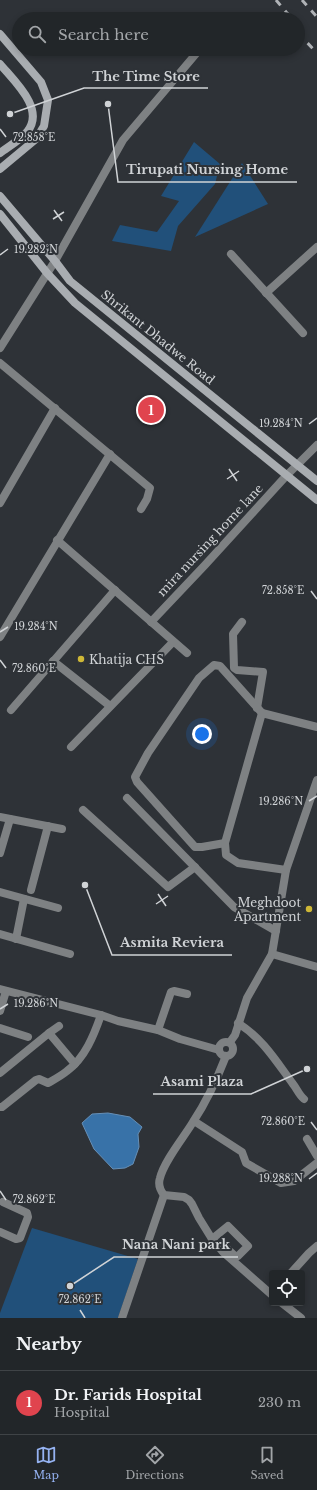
<!DOCTYPE html>
<html lang="en">
<head>
<meta charset="utf-8">
<style>
	:root { --surface:#222629; --page:#2a2e31; --text:#f1f3f6; --muted:#a2a5a8; --line:#3f4346; --accent:#95b2f1 }
	body { margin:0; font-family:"Libre Baskerville",serif; background:var(--page); color:var(--text) }
	.controls { position:absolute; right:12px; bottom:12px; display:grid; overflow:hidden; border-radius:4px; box-shadow:0 2px 6px #0003 }
	.controls button { width:36px; height:36px; display:grid; place-items:center; padding:0; border:0; border-bottom:1px solid var(--line); background:var(--surface); color:var(--text); font:20px sans-serif }
	.you { position:absolute; left:202px; top:734px; width:14px; height:14px; margin:-10px; border:3px solid #fff; border-radius:50%; background:#1a73e8; box-shadow:0 0 0 6px #1a73e833 }
	.badge { display:grid; place-items:center; width:26px; height:26px; border-radius:50%; background:var(--accent); color:#fff; font-size:13px; font-weight:700 }
	.pin { position:absolute; translate:-50% -50%; border:2px solid #fff; box-shadow:0 1px 4px #0006 }
	.list { margin:0; padding:0; list-style:none }
	h2 { display:flex; justify-content:space-between; align-items:center; height:52px; margin:0; padding:0 16px; font-size:17px }
	h2 small { font-size:13px; font-weight:400; color:var(--muted) }
	.list li { display:grid; grid-template-columns:26px 1fr auto; gap:12px; align-items:center; box-sizing:border-box; height:64px; padding:0 16px; border-top:1px solid var(--line) }
	.list b { display:block; font-size:15px; white-space:nowrap }
	.list p { margin:0; font-size:13px; white-space:nowrap; color:var(--muted) }
	.list em { font-size:13px; font-style:normal; color:var(--muted) }
	.icon { flex:none; width:22px; height:22px; fill:none; stroke:currentColor; stroke-width:2; stroke-linecap:round; stroke-linejoin:round }
	.map { position:relative; flex:none; width:317px; height:1318px; overflow:hidden }
	.search { position:absolute; background:var(--surface); box-shadow:0 2px 6px #0003; left:12px; right:12px; top:12px; height:44px; display:flex; align-items:center; gap:10px; box-sizing:border-box; padding:0 14px; border-radius:22px; color:var(--muted); font-size:15px }
	.sheet { height:116px; background:var(--surface) }
	nav { display:flex; justify-content:space-around; align-items:center; box-sizing:border-box; height:56px; border-top:1px solid var(--line); background:var(--surface); font-size:11px; color:var(--muted) }
	nav a { display:grid; justify-items:center; gap:2px }
	nav .on { color:var(--accent) }
	.map>svg:first-child { display:block }
	.green { fill:#21507a }
	.water { fill:#3872a8; stroke:#668fb6 }
	.lines { fill:none; stroke-linecap:round; stroke-linejoin:round }
	.minor { stroke:#7e8183; stroke-width:8 }
	.tertiary { stroke:#7e8183; stroke-width:8 }
	.secondary { stroke:#a9adb1; stroke-width:8 }
	.rail { stroke:#afb2b6; stroke-width:3; stroke-dasharray:7 7; stroke-linecap:butt }
	.ticks { fill:none; stroke:#d0d3d6; stroke-width:1.5 }
	.poi-dot { fill:#cfb837; stroke:#2e3237; stroke-width:1.5 }
	.labels { text-anchor:middle; dominant-baseline:central; stroke-width:4; stroke-linejoin:round; paint-order:stroke }
	.street-label { font-size:12px; fill:#d0d3d6; stroke:#2e3237 }
	.poi-label { font-size:12px; fill:#d0d3d6; stroke:#2e3237; text-anchor:start }
	.ticks-label { font-size:10px; text-anchor:middle; fill:#d0d3d6; stroke:#2e3237; stroke-width:4; stroke-linejoin:round; paint-order:stroke }
	.leader { fill:none; stroke:#d0d3d6; stroke-width:1.5 }
	.callout-dot { fill:#d0d3d6; stroke:#2e3237; stroke-width:1.5 }
	.callout-label { font-size:13px; text-anchor:middle; font-weight:bold; fill:#d0d3d6; stroke:#2e3237; stroke-width:4; stroke-linejoin:round; paint-order:stroke }
</style>
</head>
<body>
<div class="map">
<svg width="317" height="1318" viewBox="0 0 317 1318">
	<rect width="100%" height="100%" fill="#2e3237"/>
	<!-- green -->
	<g class="green">
		<polygon points="194,142 220,164 215,184 178,226 171,251 112,241 120,225 157,232 179,201 161,196"/>
		<polygon points="242,163 268,204 195,237"/>
		<polygon points="32,1228 138,1259 118,1318 0,1318 0,1313"/>
	</g>
	<!-- water -->
	<polygon class="water" points="108,1113 130,1117 142,1127 138,1134 139,1147 133,1164 125,1168 113,1169 94,1149 82,1123 92,1114"/>
	<g class="lines">
		<!-- minor -->
		<g class="minor">
			<polyline points="231,254 303,333"/>
			<polyline points="55,261 123,140 200,49"/>
			<polyline points="266,293 317,247"/>
			<polyline points="0,363 150,488 147,499 141,509"/>
			<polyline points="0,503 55,408"/>
			<polyline points="57,540 187,653"/>
			<polyline points="151,622 205,565 287,475 317,445"/>
			<polyline points="242,622 233,634 234,668 237,670 263,672 257,708"/>
			<polyline points="0,637 110,454"/>
			<polyline points="53,661 110,706"/>
			<polyline points="11,710 115,590"/>
			<polyline points="71,747 173,642"/>
			<polyline points="127,798 234,907 276,931"/>
			<polyline points="83,810 168,887 195,867"/>
			<polyline points="0,817 62,829"/>
			<polyline points="225,843 202,847 195,847 137,782 135,777 148,753 199,678 214,665 220,666 262,713"/>
			<polyline points="0,853 10,819"/>
			<polyline points="286,870 238,863 226,855 225,843 262,713 317,727"/>
			<polyline points="31,890 48,826"/>
			<polyline points="0,892 58,908"/>
			<polyline points="0,934 70,954"/>
			<polyline points="16,939 24,899"/>
			<polyline points="272,954 317,967"/>
			<polyline points="0,1011 6,991"/>
			<path d="M238,1023C263,1039 276,1061 293,1084C297,1089 299,1095 304,1099"/>
			<polyline points="0,1028 28,1037"/>
			<polyline points="158,1030 171,992 174,991 187,994"/>
			<polyline points="49,1033 59,1026"/>
			<path d="M226,1056C217,1079 207,1101 193,1122C184,1137 164,1161 160,1178C158,1184 160,1190 164,1195L184,1197L189,1200L192,1204L199,1218L212,1239L223,1252L272,1295"/>
			<polyline points="0,1073 49,1033 75,1064"/>
			<path d="M0,1107H2L36,1080L39,1079L48,1083C55,1079 61,1076 67,1071C85,1058 94,1035 101,1015"/>
			<polyline points="194,1121 242,1152 246,1163 281,1183 294,1181 317,1163"/>
			<polyline points="307,1139 317,1156"/>
			<polyline points="0,1232 16,1239 20,1238 28,1217 27,1213 3,1202"/>
			<polyline points="212,1239 228,1226 248,1246 238,1256 236,1257 223,1245"/>
			<polyline points="291,1273 309,1253 317,1246"/>
			<polyline points="282,1303 301,1318"/>
			<polyline points="122,1318 164,1195"/>
		</g>
		<!-- tertiary -->
		<g class="tertiary">
			<polyline points="0,348 55,261"/>
			<polyline points="0,989 101,1015 118,1021 158,1030 180,1039 219,1050"/>
			<circle cx="226" cy="1049" r="7"/>
			<polyline points="230,1042 235,1035 247,998 272,954 286,870 317,780"/>
		</g>
		<!-- secondary -->
		<g class="secondary">
			<polyline points="0,34 41,82 48,100 44,126 36,139 0,169"/>
			<path d="M0,64C14,81 46,109 27,132C20,140 8,147 0,153"/>
			<polyline points="0,196 55,261 70,281 317,481"/>
			<polyline points="0,214 47,273 75,303 317,500"/>
		</g>
		<!-- rail -->
		<g class="rail">
			<polyline points="276,0 292,19"/>
			<polyline points="302,0 317,17"/>
			<polyline points="298,33 317,53"/>
		</g>
	</g>
	<!-- ticks -->
	<path class="ticks" d="M0,129L6,137M54,210L62,221M53,219L64,212M0,255L8,249M309,424L317,418M229,469L237,481M227,479L239,471M311,591L317,599M0,632L8,627M0,660L6,668M309,801L317,796M158,894L166,906M156,904L168,896M0,1009L8,1004M311,1122L317,1130M309,1179L317,1173M0,1191L6,1200M80,1310L85,1318"/>
	<!-- markers -->
	<g class="poi-dot">
		<circle cx="81" cy="659" r="4"/>
		<circle cx="309" cy="909" r="4"/>
	</g>
	<g class="labels">
		<!-- street labels -->
		<g class="street-label">
			<text transform="translate(158 337) rotate(39)">Shrikant Dhadwe Road</text>
			<text transform="translate(210 540) rotate(-47)">mira nursing home lane</text>
		</g>
		<!-- poi labels -->
		<g class="poi-label">
			<text x="89" y="659">Khatija CHS</text>
			<text x="301" y="902" text-anchor="end">Meghdoot<tspan x="301" dy="14">Apartment</tspan></text>
		</g>
	</g>
	<g class="ticks-label">
		<text x="34" y="141">72.858°E</text>
		<text x="36" y="253">19.282°N</text>
		<text x="281" y="427">19.284°N</text>
		<text x="283" y="594">72.858°E</text>
		<text x="36" y="630">19.284°N</text>
		<text x="34" y="672">72.860°E</text>
		<text x="281" y="805">19.286°N</text>
		<text x="36" y="1007">19.286°N</text>
		<text x="283" y="1125">72.860°E</text>
		<text x="281" y="1182">19.288°N</text>
		<text x="34" y="1203">72.862°E</text>
		<text x="80" y="1303">72.862°E</text>
	</g>
	<!-- callouts -->
	<path class="leader" d="M10 114L84 88H208M108 104L118 182H297M85 885L112 955H232M307 1069L251 1094H153M70 1286L114 1257H238"/>
	<g class="callout-dot">
		<circle cx="10" cy="114" r="4"/>
		<circle cx="108" cy="104" r="4"/>
		<circle cx="85" cy="885" r="4"/>
		<circle cx="307" cy="1069" r="4"/>
		<circle cx="70" cy="1286" r="4"/>
	</g>
	<g class="callout-label">
		<text x="146" y="81">The Time Store</text>
		<text x="207" y="174">Tirupati Nursing Home</text>
		<text x="172" y="947">Asmita Reviera</text>
		<text x="202" y="1086">Asami Plaza</text>
		<text x="176" y="1249">Nana Nani park</text>
	</g>
</svg>
<div class="controls">
<button><svg class="icon" aria-label="locate" viewBox="0 0 24 24"><circle cx="12" cy="12" r="6"/><path d="M12 2v4M12 18v4M2 12h4M18 12h4"/></svg></button>
</div>
<div class="you"></div>
<div class="pin badge" style="left:151px;top:410px;background:#e0444e">1</div>
<div class="search"><svg class="icon" aria-label="search" viewBox="0 0 24 24"><circle cx="10" cy="10" r="6"/><path d="M15 15l6 6"/></svg>Search here</div>
</div>
<section class="sheet">
<h2>Nearby<small></small></h2>
<ul class="list">
<li><span class="badge" style="background:#e0444e">1</span><div><b>Dr. Farids Hospital</b><p>Hospital</p></div><em>230 m</em></li>
</ul>
</section>
<nav>
<a class="on"><svg class="icon" aria-label="map" viewBox="0 0 24 24"><path d="M3 6l6-2 6 2 6-2v14l-6 2-6-2-6 2zM9 4v14M15 6v14"/></svg>Map</a>
<a><svg class="icon" aria-label="directions" viewBox="0 0 24 24"><path d="M12 3l9 9-9 9-9-9zM9 14v-3h6M13 9l2 2-2 2"/></svg>Directions</a>
<a><svg class="icon" aria-label="saved" viewBox="0 0 24 24"><path d="M7 4h10v16l-5-4-5 4z"/></svg>Saved</a>
</nav>
</body>
</html>
